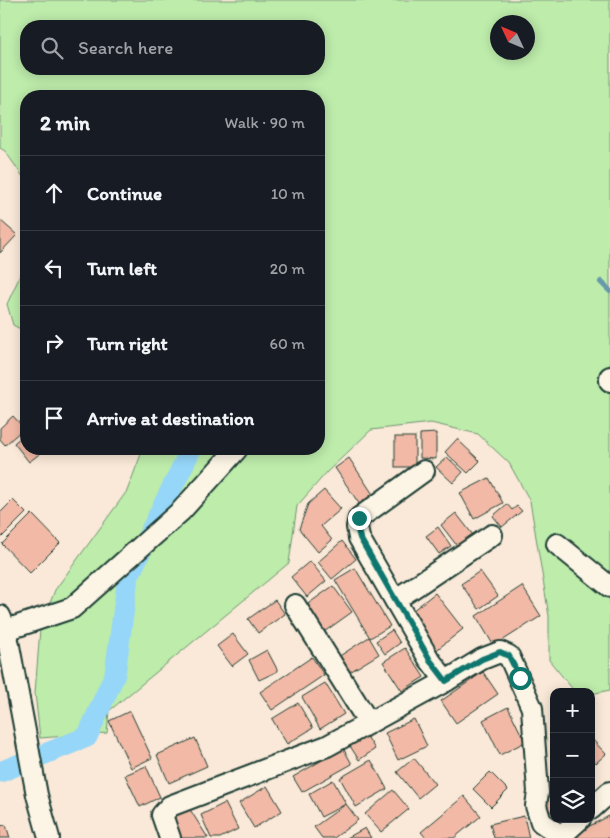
<!DOCTYPE html>
<html lang="en">
<head>
<meta charset="utf-8">
<style>
	:root { --surface:#171b24; --page:#242831; --text:#f1f3f6; --muted:#9ea1a6; --line:#363941 }
	body { margin:0; font-family:Itim,sans-serif; background:var(--page); color:var(--text) }
	.controls { position:absolute; right:15px; bottom:15px; display:grid; overflow:hidden; border-radius:10px; box-shadow:0 2px 12px #0003 }
	.controls button { width:45px; height:45px; display:grid; place-items:center; padding:0; border:0; border-bottom:1px solid var(--line); background:var(--surface); color:var(--text); font:25px sans-serif }
	.compass { position:absolute; left:490px; top:15px; width:45px; height:45px; border-radius:50%; background:var(--surface); box-shadow:0 2px 12px #0003; rotate:314deg }
	.stop { position:absolute; width:15px; height:15px; margin:-11px; border:4px solid #0f766e; border-radius:50%; background:#fff }
	.stop.end { background:#0f766e; border-color:#fff; box-shadow:0 1px 5px #0008 }
	.list { margin:0; padding:0; list-style:none }
	h2 { display:flex; justify-content:space-between; align-items:center; height:65px; margin:0; padding:0 20px; font-size:21px }
	h2 small { font-size:16px; font-weight:400; color:var(--muted) }
	.list li { display:grid; grid-template-columns:32px 1fr auto; gap:15px; align-items:center; box-sizing:border-box; height:75px; padding:0 20px; border-top:1px solid var(--line) }
	.list b { display:block; font-size:19px; white-space:nowrap }
	.list em { font-size:16px; font-style:normal; color:var(--muted) }
	.icon { flex:none; width:28px; height:28px; fill:none; stroke:currentColor; stroke-width:2; stroke-linecap:round; stroke-linejoin:round }
	.map { position:relative; flex:none; width:610px; height:838px; overflow:hidden }
	.search { position:absolute; background:var(--surface); box-shadow:0 2px 12px #0003; left:20px; top:20px; width:305px; height:55px; display:flex; align-items:center; gap:12px; box-sizing:border-box; padding:0 18px; border-radius:20px; color:var(--muted); font-size:19px }
	.panel { position:absolute; background:var(--surface); box-shadow:0 2px 12px #0003; left:20px; top:90px; width:305px; height:365px; border-radius:20px }
	.map>svg:first-child { display:block }
	.green { fill:#bdecab; stroke:#6e9470; fill-rule:evenodd }
	.lines { fill:none; stroke-linecap:round; stroke-linejoin:round }
	.stream { stroke:#69a; stroke-width:6 }
	.canal { stroke:#96d6f8; stroke-width:21 }
	.building { fill:#f2baa6; stroke:#1f3d34 }
	.minor-casing { stroke:#1f3d34; stroke-width:24 }
	.minor { stroke:#fcf5e5; stroke-width:20 }
	.route { stroke:#0f766e; stroke-width:6 }
</style>
</head>
<body>
<div class="map">
<svg width="610" height="838" viewBox="0 0 610 838">
	<rect width="100%" height="100%" fill="#fae9d8"/>
	<filter id="ink" filterUnits="userSpaceOnUse"><feTurbulence type="fractalNoise" baseFrequency=".02" numOctaves="2"/><feDisplacementMap in="SourceGraphic" scale="10" xChannelSelector="R" yChannelSelector="G"/><feConvolveMatrix kernelMatrix="1 2 1 2 8 2 1 2 1" color-interpolation-filters="sRGB"/></filter>
	<g filter="url(#ink)">
		<!-- green -->
		<g class="green">
			<path d="M0,0H610V690L591,694V692H575L549,660V616L530,501L509,463L478,434L431,423L371,430L327,472L297,506L289,563L109,711L107,733L40,738L35,693L40,629L55,590L127,491L143,449H319V96H26V181L5,151L0,148ZM498,22H528V52H498ZM26,26H319V69H26Z"/>
			<polygon points="26,263 26,332 13,325 7,304"/>
		</g>
		<g class="lines">
			<!-- stream -->
			<polyline class="stream" points="601,282 610,291"/>
			<!-- canal -->
			<polyline class="canal" points="0,772 87,737 115,674 128,577 191,449"/>
		</g>
		<!-- building -->
		<g class="building">
			<polygon points="0,220 17,235 0,253"/>
			<polygon points="13,416 24,428 5,445 0,439 0,428"/>
			<polygon points="26,433 26,449 46,449 29,462 14,443"/>
			<polygon points="436,433 436,459 420,458 420,434"/>
			<rect x="395" y="437" width="20" height="30"/>
			<polygon points="457,439 480,461 468,473 445,452"/>
			<polygon points="447,457 463,472 453,483 436,467"/>
			<polygon points="349,458 374,496 360,505 335,468"/>
			<polygon points="489,478 503,503 474,519 460,493"/>
			<polygon points="324,490 341,509 321,526 332,540 318,552 299,529 308,504"/>
			<polygon points="13,500 26,513 0,539 0,513"/>
			<polygon points="507,504 512,510 517,506 522,511 502,527 493,516"/>
			<polygon points="456,513 476,539 461,551 441,525"/>
			<polygon points="32,514 60,543 30,573 2,544"/>
			<polygon points="438,527 451,546 439,554 426,536"/>
			<polygon points="342,541 356,559 332,579 318,562"/>
			<polygon points="310,561 326,581 307,597 291,577"/>
			<polygon points="355,568 390,626 370,638 335,580"/>
			<polygon points="480,571 498,596 479,609 461,584"/>
			<polygon points="333,586 352,612 324,632 305,606"/>
			<polygon points="522,586 541,616 494,646 476,616"/>
			<polygon points="435,593 463,629 434,652 407,615"/>
			<polygon points="275,600 285,614 258,633 248,619"/>
			<polygon points="392,630 400,643 385,654 376,641"/>
			<polygon points="233,634 248,654 232,666 217,646"/>
			<polygon points="369,637 379,654 345,675 335,659"/>
			<polygon points="405,648 424,677 402,691 383,662"/>
			<polygon points="267,650 278,671 259,680 249,660"/>
			<polygon points="312,657 324,675 272,710 260,692"/>
			<polygon points="483,672 498,694 456,723 441,701"/>
			<polygon points="325,683 344,714 320,729 302,697"/>
			<polygon points="298,703 313,728 287,744 272,719"/>
			<polygon points="508,707 525,742 500,755 483,720"/>
			<polygon points="130,711 152,758 131,768 109,721"/>
			<polygon points="414,719 427,746 398,760 385,733"/>
			<polygon points="366,735 375,749 359,760 350,746"/>
			<polygon points="195,738 207,766 169,783 157,755"/>
			<polygon points="591,738 606,754 596,763 591,758"/>
			<polygon points="343,748 352,764 302,792 293,777"/>
			<polygon points="414,758 435,784 418,798 397,772"/>
			<polygon points="371,760 387,789 356,807 340,778"/>
			<polygon points="146,766 160,797 140,807 125,775"/>
			<polygon points="490,772 508,790 491,807 473,789"/>
			<polygon points="333,780 346,804 321,817 309,794"/>
			<polygon points="267,786 282,811 254,828 239,803"/>
			<polygon points="393,790 409,809 381,832 365,814"/>
			<polygon points="554,793 554,815 543,803"/>
			<polygon points="464,796 481,816 454,838 426,838 421,832"/>
			<polygon points="225,803 238,829 220,838 211,838 201,815"/>
			<polygon points="346,804 358,820 334,838 322,838 314,827"/>
			<polygon points="189,808 208,838 177,838 167,822"/>
			<polygon points="524,816 529,838 494,838 490,824"/>
			<polygon points="609,816 610,838 570,838 570,836"/>
			<polygon points="6,825 10,838 0,838 0,826"/>
			<polygon points="365,828 371,838 347,838"/>
		</g>
		<g class="lines">
			<!-- minor casing -->
			<g class="minor-casing">
				<g id="minor">
					<polyline points="610,377 610,381"/>
					<polyline points="424,471 359,518 357,527 359,538 429,659 446,681"/>
					<polyline points="557,544 610,587"/>
					<polyline points="395,600 492,535"/>
					<polyline points="295,605 369,723"/>
					<polyline points="0,616 6,630 37,795 49,838"/>
					<polyline points="6,630 72,608 181,511 237,449"/>
					<polyline points="591,809 610,792"/>
					<polyline points="170,838 162,815 170,806 327,746 446,681 482,659 500,652 509,656 532,708 538,792 536,806 541,822 561,836"/>
					<polyline points="562,838 561,836 580,819"/>
				</g>
			</g>
			<!-- minor -->
			<use href="#minor" class="minor"/>
		</g>
	</g>
	<g class="lines" filter="url(#ink)">
		<!-- route -->
		<polyline class="route" points="359,518 357,527 360,538 430,660 446,681 482,659 500,652 509,656 520,678"/>
	</g>
</svg>
<div class="controls">
<button>+</button>
<button>−</button>
<button><svg class="icon" aria-label="layers" viewBox="0 0 24 24"><path d="M12 4l9 5-9 5-9-5zM3 14l9 5 9-5"/></svg></button>
</div>
<svg class="compass" viewBox="-18 -18 36 36"><path d="M0-13l5 13h-10z" fill="#e53935"/><path d="M0 13l5-13h-10z" fill="#9ea1a6"/></svg>
<div class="stop" style="left:520px;top:678px"></div>
<div class="stop end" style="left:359px;top:518px"></div>
<div class="search"><svg class="icon" aria-label="search" viewBox="0 0 24 24"><circle cx="10" cy="10" r="6"/><path d="M15 15l6 6"/></svg>Search here</div>
<section class="panel">
<h2>2 min<small>Walk · 90 m</small></h2>
<ul class="list">
<li><svg class="icon" aria-label="ahead" viewBox="0 0 24 24"><path d="M12 20V5M6 11l6-6 6 6"/></svg><div><b>Continue</b></div><em>10 m</em></li>
<li><svg class="icon" aria-label="left" viewBox="0 0 24 24"><path d="M17 20v-9H6M10 6l-5 5 5 5"/></svg><div><b>Turn left</b></div><em>20 m</em></li>
<li><svg class="icon" aria-label="right" viewBox="0 0 24 24"><path d="M7 20v-9h11M14 6l5 5-5 5"/></svg><div><b>Turn right</b></div><em>60 m</em></li>
<li><svg class="icon" aria-label="arrive" viewBox="0 0 24 24"><path d="M6 21V4h12l-3 4 3 4H6"/></svg><div><b>Arrive at destination</b></div></li>
</ul>
</section>
</div>
</body>
</html>
